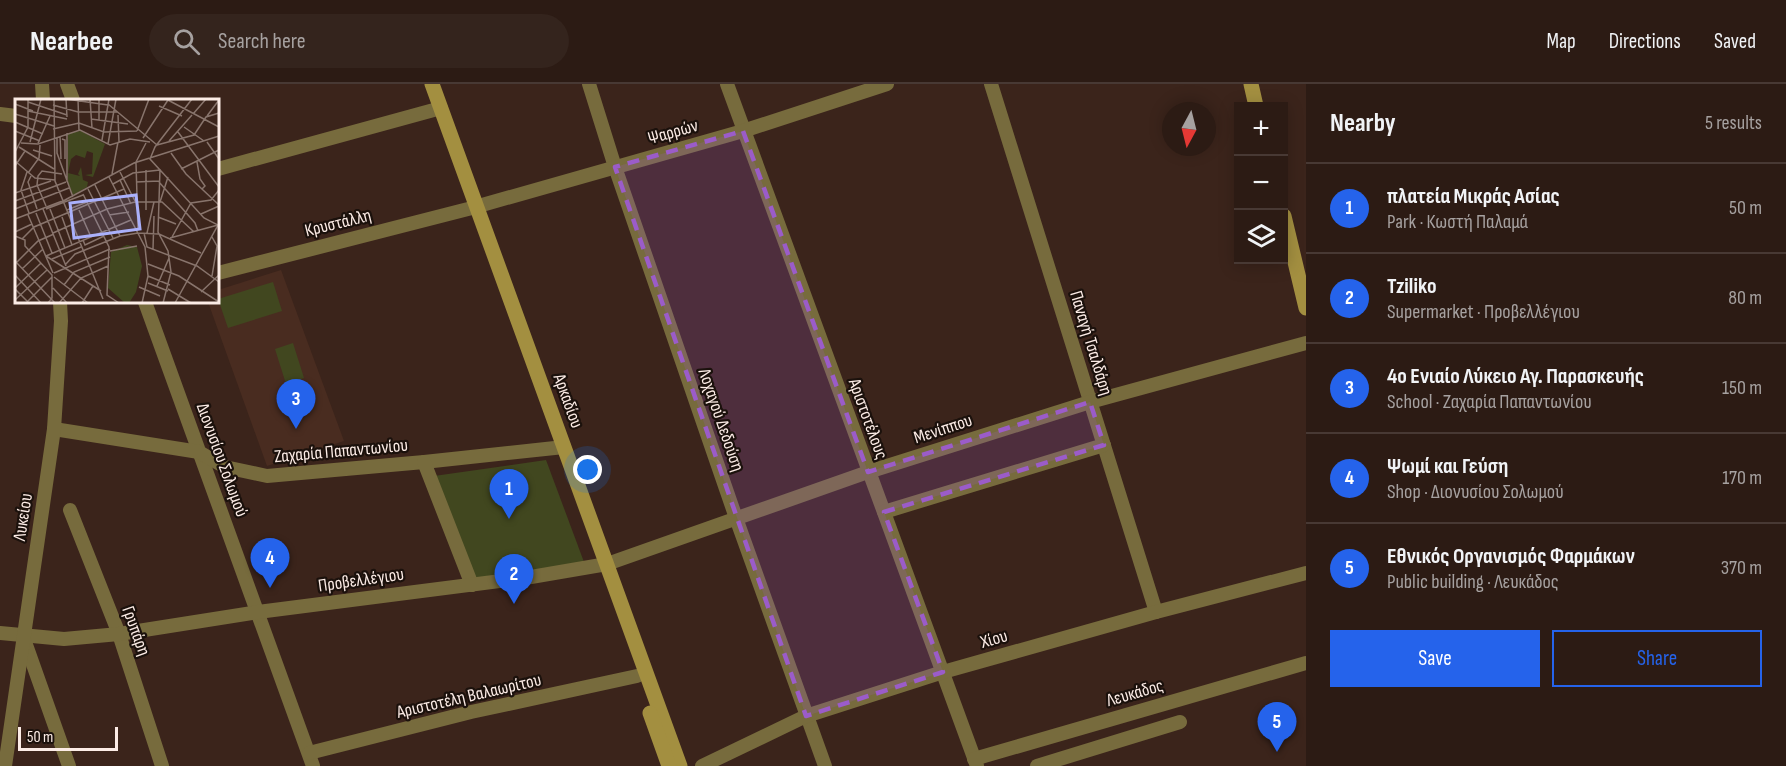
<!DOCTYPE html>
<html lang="en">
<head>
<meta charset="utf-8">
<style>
	:root { --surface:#2c1b14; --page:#34241d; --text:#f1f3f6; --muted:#a6a1a0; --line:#483934; --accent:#2563eb }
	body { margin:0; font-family:"Sofia Sans Condensed",sans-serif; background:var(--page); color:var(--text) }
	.controls { position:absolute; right:18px; top:18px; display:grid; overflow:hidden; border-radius:0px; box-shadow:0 3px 15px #0003 }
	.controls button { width:54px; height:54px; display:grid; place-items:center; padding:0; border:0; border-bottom:2px solid var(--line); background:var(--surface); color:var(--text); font:30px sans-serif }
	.compass { position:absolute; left:1162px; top:18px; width:54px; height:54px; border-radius:50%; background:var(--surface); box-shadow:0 3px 15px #0003; rotate:187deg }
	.scale { position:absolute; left:18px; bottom:15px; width:100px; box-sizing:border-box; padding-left:6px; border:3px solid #fcece6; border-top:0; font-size:16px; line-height:21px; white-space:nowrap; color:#fcece6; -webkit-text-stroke:4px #1b110c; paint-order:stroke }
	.you { position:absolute; left:588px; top:386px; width:21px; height:21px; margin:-15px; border:4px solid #fff; border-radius:50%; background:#1a73e8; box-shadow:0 0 0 9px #1a73e833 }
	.badge { display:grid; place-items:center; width:39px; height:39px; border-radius:50%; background:var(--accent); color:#fff; font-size:20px; font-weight:700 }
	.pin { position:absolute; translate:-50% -50px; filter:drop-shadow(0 2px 3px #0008) }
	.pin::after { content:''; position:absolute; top:32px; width:21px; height:18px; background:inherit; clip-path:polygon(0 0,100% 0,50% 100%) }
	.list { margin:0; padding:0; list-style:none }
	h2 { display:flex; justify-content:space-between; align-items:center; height:78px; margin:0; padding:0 24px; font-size:26px }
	h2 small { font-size:20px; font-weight:400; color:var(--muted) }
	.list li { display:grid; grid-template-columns:39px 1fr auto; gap:18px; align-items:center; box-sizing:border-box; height:90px; padding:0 24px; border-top:2px solid var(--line) }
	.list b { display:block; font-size:22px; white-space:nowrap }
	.list p { margin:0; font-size:20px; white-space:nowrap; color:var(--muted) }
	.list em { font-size:20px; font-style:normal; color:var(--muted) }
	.actions { display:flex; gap:12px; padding:18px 24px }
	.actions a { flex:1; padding:14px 0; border:2px solid var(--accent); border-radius:0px; text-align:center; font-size:21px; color:var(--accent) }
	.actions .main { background:var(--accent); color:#fff }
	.icon { flex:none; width:33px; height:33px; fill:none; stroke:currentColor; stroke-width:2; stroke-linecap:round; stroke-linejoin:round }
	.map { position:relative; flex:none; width:1306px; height:682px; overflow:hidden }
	header { display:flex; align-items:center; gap:36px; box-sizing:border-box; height:84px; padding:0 30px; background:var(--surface); border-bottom:2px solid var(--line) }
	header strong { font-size:28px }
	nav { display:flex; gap:33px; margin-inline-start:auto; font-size:21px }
	.search { width:420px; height:54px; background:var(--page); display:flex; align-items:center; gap:15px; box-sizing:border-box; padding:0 21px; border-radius:33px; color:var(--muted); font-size:22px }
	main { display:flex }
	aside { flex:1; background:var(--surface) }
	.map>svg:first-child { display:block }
	.built { fill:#492c20 }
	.green { fill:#41471f }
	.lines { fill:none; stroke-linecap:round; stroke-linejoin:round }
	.street { stroke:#776b3d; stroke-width:14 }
	.secondary { stroke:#a38f40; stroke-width:15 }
	.marked { fill:#9b5cc9; fill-opacity:0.2; stroke:#9b5cc9; stroke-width:4.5; stroke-dasharray:12 8; stroke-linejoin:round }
	.labels { text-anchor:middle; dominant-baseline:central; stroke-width:4.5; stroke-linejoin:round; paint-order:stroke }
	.street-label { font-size:18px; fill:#fcece6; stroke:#1b110c }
	.inset-road { fill:none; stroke:#88746c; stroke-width:1.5 }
	.view { fill:#aab0fb; fill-opacity:0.15; stroke:#aab0fb; stroke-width:3 }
	.inset-edge { fill:none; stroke:#fcece6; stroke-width:3 }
</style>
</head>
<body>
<header>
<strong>Nearbee</strong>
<div class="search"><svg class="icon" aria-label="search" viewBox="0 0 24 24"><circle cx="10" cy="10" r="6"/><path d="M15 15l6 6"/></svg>Search here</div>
<nav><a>Map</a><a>Directions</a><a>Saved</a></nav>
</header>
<main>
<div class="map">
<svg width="1306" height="682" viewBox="0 0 1306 682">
	<rect width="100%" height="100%" fill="#3b241b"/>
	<!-- built -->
	<polygon class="built" points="281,186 344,357 267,382 208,218 218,218 218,206"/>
	<!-- green -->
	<g class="green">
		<polygon points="273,198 282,227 228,244 218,215"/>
		<polygon points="293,259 304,294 286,300 275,265"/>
		<polygon points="546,376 584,478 475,496 434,392"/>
	</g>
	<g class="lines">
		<!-- street -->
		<g class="street">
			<polyline points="42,0 43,16"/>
			<polyline points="67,0 73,16"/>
			<polyline points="589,0 615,83 736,434 825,682"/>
			<polyline points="727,0 977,682"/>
			<polyline points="991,0 1156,528"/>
			<polyline points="0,30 16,32"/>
			<polyline points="218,85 441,24"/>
			<polyline points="218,189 468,125 743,47 887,0"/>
			<polyline points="145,218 313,682"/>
			<polyline points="54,345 199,368 225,383 267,392 424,378 564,363"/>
			<polyline points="424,378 472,501"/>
			<polyline points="70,426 119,550 162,682"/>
			<polyline points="884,428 1104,361"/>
			<polyline points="0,549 64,555 119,550 258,528 531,493 607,480 868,388 1090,318 1306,259"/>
			<polyline points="24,555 69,682"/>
			<polyline points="309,669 471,628 637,592"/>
			<polyline points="974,675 1306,579"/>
			<polyline points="5,682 54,345 61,237 60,218"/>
			<polyline points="702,682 806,632 943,588 1156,528 1306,489"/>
			<polyline points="1037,682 1180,638"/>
		</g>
		<!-- secondary -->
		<g class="secondary">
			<polyline points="432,0 680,682"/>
			<polyline points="1251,0 1256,22"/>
			<polyline points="1284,132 1306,224"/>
			<polyline points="650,629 669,682"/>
		</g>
	</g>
	<!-- marked area -->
	<path class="marked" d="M743,47L868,388L1090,318L1104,361L884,428L943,588L806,632L615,83Z"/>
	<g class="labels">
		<!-- street labels -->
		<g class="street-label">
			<text transform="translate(673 48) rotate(-16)">Ψαρρών</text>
			<text transform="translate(338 139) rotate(-14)">Κρυστάλλη</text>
			<text transform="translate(1091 259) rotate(73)">Παναγή Τσαλδάρη</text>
			<text transform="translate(568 317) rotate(70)">Αρκαδίου</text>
			<text transform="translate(868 335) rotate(70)">Αριστοτέλους</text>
			<text transform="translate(721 336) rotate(71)">Λοχαγού Δεδούση</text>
			<text transform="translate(943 345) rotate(-18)">Μενίππου</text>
			<text transform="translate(341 367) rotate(-5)">Ζαχαρία Παπαντωνίου</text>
			<text transform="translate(222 376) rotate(70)">Διονυσίου Σολωμού</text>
			<text transform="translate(23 433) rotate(-81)">Λυκείου</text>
			<text transform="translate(361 496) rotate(-8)">Προβελλέγιου</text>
			<text transform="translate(136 547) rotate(70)">Γρυπάρη</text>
			<text transform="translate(994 555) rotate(-16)">Χίου</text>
			<text transform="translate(1135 609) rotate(-16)">Λευκάδος</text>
			<text transform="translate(469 612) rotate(-13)">Αριστοτέλη Βαλαωρίτου</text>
		</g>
	</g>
	<!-- overview -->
	<g transform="translate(15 15)">
		<rect width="204" height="204" fill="#3b241b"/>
		<path d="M66,32L90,45L78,78L70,76L77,75L78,54L72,52L70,59L61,56L56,60L53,74L65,77L63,75L66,68L68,81L73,83L72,88L58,96L53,83V34ZM112,146L122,148L127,167L121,193L114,204H110L93,189L96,153Z" fill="#41471f"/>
		<path class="inset-road" d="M39,0L40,82L88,200M51,0L93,6M51,0L52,18M63,0L64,32M75,0L77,29M84,0V22M151,0L204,28M13,3L52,16M0,5L18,12M93,5L142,46M38,6L63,13H102M144,7L167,17M13,12L52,20M0,15L39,27M178,15L191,0M103,16L104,43M192,17L204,1M76,20L113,25M0,23L28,35M169,28L189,42M38,30L64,24L89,33L122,32M0,32L25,42M122,32L134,0M163,33L204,88M52,34V83M45,37L46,60M42,38V54L58,98M128,39L153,1M47,40L50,41V60M87,41L94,0M154,42L177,16M15,43L26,0M192,43L204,60M6,44L23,45L65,31L95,46L115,40L135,43M23,44L35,17M93,45L101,0M142,46L179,36L191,18L204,14M4,48L39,70M18,51L37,57M0,53L13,28V0M156,54L171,75L204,106M0,62L20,79L40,81M121,63L131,44M182,63L185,80L190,87L187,90M121,64L123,130M0,67L10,52M145,70L143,133L153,152L156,173L148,204M166,70L204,51M12,73L6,91L14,114M105,73L120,102M13,74L24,59L25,46M97,75L103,43M16,77L13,83L22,110M94,78L130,148L133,177L127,204M105,81L116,105M121,83L144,82M144,83L180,124L183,132M98,85L118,74L145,71M80,86L105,137M73,90L98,139M0,94L36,82M68,95L94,148L92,196L104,204M0,102L51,83M145,103L153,78M31,107L22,86L23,77L27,72L47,75M0,110L54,89M28,110L51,167M31,110L68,96M35,110L50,149M52,111L72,103M64,111L76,138M131,111V71M21,114L37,154M186,115L204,107M13,116L38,174M94,116L114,113M47,118L57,146M143,118L161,125M0,120L50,101L119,64L204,37M0,133L17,125M38,134L92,110L120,103H147L179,133M129,134L132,148L182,167L204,183M132,134L139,103M0,137L10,141V147L37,176V199L33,204M157,138L176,104L196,101L204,91M155,139L203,126M7,140L19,128L109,90M68,141L70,146L89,137M138,150L139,117M95,152L122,147M31,157L116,121M31,157L86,192M37,160L66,148M0,162L40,204M1,164L23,142L39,135M133,165L164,177L204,203M50,166L60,155L105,137L123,134L144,135L186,154M7,170L28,150M39,174L95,150M0,176L26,204M133,177L155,186M197,177L202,147L197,138M39,178L73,204M133,184L153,192M49,186L59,173L95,158M142,187L154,159M124,188L145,197M0,189L26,164M38,189L52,204M0,190L14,204M153,190L176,204M186,193L204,176M0,201L32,171M11,204L37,178M44,204L66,179L93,167M67,204L78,187M160,204L203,126L189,119L135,60L140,48L177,0"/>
		<path class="view" d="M121,96L125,130L59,139L55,104Z"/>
		<rect width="204" height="204" class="inset-edge"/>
	</g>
</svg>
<div class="controls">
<button>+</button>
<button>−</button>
<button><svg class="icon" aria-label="layers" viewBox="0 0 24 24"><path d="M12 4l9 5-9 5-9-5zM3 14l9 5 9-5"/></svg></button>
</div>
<svg class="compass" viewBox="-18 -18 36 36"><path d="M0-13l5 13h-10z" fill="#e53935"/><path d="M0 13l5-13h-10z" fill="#a6a1a0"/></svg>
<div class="scale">50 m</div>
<div class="you"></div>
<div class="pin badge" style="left:509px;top:435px">1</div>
<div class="pin badge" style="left:514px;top:520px">2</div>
<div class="pin badge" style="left:296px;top:345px">3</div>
<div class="pin badge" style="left:270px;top:504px">4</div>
<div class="pin badge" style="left:1277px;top:668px">5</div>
</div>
<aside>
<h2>Nearby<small>5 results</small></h2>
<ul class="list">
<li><span class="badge">1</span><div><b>πλατεία Μικράς Ασίας</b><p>Park · Κωστή Παλαμά</p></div><em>50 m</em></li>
<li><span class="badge">2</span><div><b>Tziliko</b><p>Supermarket · Προβελλέγιου</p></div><em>80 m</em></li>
<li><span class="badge">3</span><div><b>4ο Ενιαίο Λύκειο Αγ. Παρασκευής</b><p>School · Ζαχαρία Παπαντωνίου</p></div><em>150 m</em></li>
<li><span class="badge">4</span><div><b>Ψωμί και Γεύση</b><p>Shop · Διονυσίου Σολωμού</p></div><em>170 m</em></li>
<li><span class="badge">5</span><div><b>Εθνικός Οργανισμός Φαρμάκων</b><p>Public building · Λευκάδος</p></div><em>370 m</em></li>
</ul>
<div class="actions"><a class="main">Save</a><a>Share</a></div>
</aside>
</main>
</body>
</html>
